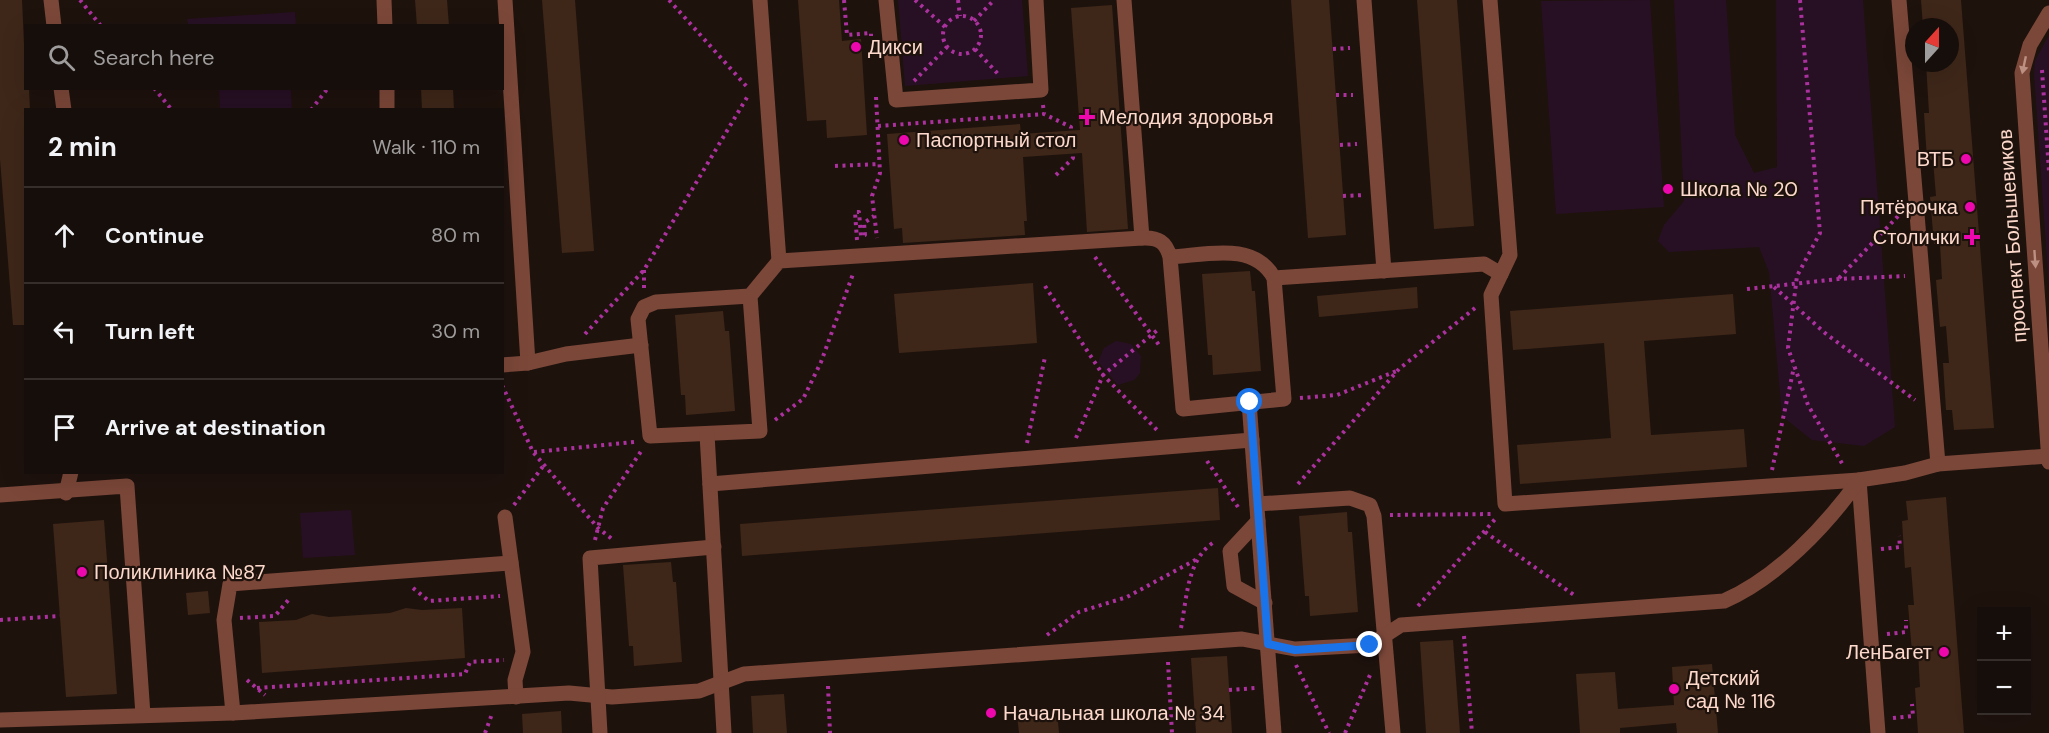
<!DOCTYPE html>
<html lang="en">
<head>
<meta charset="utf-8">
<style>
	:root { --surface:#160e0a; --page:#1f1713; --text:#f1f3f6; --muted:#9e9c9c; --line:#352e2b }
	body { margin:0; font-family:"DM Sans",sans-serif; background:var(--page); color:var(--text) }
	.controls { position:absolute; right:18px; bottom:18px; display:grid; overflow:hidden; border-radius:0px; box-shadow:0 6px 24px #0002 }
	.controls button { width:54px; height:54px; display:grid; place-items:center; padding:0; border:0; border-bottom:2px solid var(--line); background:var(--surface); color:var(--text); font:30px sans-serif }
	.compass { position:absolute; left:1905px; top:18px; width:54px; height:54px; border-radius:50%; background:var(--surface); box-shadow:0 6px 24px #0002; rotate:21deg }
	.stop { position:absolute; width:18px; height:18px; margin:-14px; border:4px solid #1a73e8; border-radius:50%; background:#fff }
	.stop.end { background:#1a73e8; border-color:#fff; box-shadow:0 2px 6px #0008 }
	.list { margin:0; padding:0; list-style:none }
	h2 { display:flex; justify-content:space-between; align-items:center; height:78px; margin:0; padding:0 24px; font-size:26px }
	h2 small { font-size:20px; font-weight:400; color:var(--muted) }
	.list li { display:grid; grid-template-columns:39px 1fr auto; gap:18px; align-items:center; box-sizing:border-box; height:96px; padding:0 24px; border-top:2px solid var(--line) }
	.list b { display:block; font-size:22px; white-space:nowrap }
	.list em { font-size:20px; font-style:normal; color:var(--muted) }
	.icon { flex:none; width:33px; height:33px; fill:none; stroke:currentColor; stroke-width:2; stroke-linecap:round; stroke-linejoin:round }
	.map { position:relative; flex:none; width:2049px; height:733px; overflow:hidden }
	.search { position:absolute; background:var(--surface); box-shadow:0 6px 24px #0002; left:24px; top:24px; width:480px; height:66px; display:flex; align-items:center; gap:15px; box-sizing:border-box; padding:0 21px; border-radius:0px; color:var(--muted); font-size:22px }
	.panel { position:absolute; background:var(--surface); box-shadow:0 6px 24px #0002; left:24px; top:108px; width:480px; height:366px; border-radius:0px }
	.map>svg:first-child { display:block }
	.green { fill:#271024 }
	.building { fill:#3e2719 }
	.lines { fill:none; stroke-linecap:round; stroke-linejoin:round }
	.path { stroke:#ab319e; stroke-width:4; stroke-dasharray:3 4.5; stroke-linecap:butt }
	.minor { stroke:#7b4739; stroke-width:15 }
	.oneway { fill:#bc9082 }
	.route { stroke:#1a73e8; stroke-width:8 }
	.poi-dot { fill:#ed08ae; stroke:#1e120d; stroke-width:2 }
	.labels { text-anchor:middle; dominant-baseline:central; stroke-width:4.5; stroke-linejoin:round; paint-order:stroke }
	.poi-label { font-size:20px; fill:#fdd9cb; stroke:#1e120d; text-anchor:start }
	.street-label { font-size:20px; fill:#fdd9cb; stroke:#1e120d }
</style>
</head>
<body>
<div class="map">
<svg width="2049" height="733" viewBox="0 0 2049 733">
	<rect width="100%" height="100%" fill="#1e120d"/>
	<!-- green -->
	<g class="green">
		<polygon points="898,0 1022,0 1028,76 905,86"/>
		<polygon points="1650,0 1664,207 1556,214 1541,1"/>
		<polygon points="1674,0 1726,0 1735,135 1754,173 1777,167 1776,0 1863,0 1895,427 1864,446 1812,440 1782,416 1769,272 1759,247 1669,252 1658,241 1664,225 1684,201"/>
		<polygon points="295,12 296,25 188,25 187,19"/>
		<polygon points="2049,35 2049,289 2034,74 2035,61"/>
		<polygon points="219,89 291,89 292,109 220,109"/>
		<polygon points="1116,341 1131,344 1141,356 1140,373 1134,380 1118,385 1098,362 1104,348"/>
		<polygon points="351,510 355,555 303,558 300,513"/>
	</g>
	<!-- building -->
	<g class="building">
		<polygon points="0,0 22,0 26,88 29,88 30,110 26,110 26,325 13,325 0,159"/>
		<polygon points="415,0 447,0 449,26 417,26"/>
		<polygon points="542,0 575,0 594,251 562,253"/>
		<polygon points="798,0 839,0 842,41 861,39 867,135 827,138 826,120 807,121"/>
		<polygon points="1291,0 1329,0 1346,235 1308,238"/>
		<polygon points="1417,0 1457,0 1474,226 1434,229"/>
		<polygon points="1921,0 1961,0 1994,428 1954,430 1952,410 1946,410 1943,363 1949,363 1946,326 1940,327 1936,280 1942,279 1940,244 1934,244 1930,197 1936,196 1933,160 1927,160 1924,113 1929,113 1926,63 1950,63 1950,27 1923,27"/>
		<polygon points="1112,5 1128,229 1087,232 1082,153 1023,157 1027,221 1024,221 1025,235 903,243 902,228 894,229 887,134 1020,124 1021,134 1080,130 1071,8"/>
		<polygon points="421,88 453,88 454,110 422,110"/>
		<polygon points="1250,271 1252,291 1255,291 1261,371 1213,375 1212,355 1208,355 1202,274"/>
		<polygon points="1033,283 1037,343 899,353 894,294"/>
		<polygon points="1417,287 1418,308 1319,317 1317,296"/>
		<polygon points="1733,294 1736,334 1644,341 1651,435 1744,429 1747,467 1520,484 1517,445 1611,438 1604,343 1513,350 1510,311"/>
		<polygon points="723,311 725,331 729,331 735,411 686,415 685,395 681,395 675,315"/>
		<polygon points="1218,488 1220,520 742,556 740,524"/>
		<polygon points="1946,497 1964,733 1918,733 1915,688 1920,687 1918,652 1912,652 1908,605 1914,605 1911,567 1905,568 1902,521 1908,520 1906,501"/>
		<polygon points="1347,512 1348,532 1352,532 1358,612 1310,616 1309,596 1305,596 1299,516"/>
		<polygon points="104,520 117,694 66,697 53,524"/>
		<polygon points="671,562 673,582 676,582 682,662 634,666 633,646 629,646 623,565"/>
		<polygon points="208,591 210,613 188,615 186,593"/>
		<polygon points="406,608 422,610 462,608 465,658 262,673 259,622 296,620 312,614 329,617 390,613"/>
		<polygon points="1453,640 1460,733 1426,733 1420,642"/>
		<polygon points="1227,656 1232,733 1196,733 1191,658"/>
		<polygon points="1712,664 1718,733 1677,733 1676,723 1620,728 1620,733 1580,733 1576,674 1615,672 1618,709 1674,705 1672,667"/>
		<polygon points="784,694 787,733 753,733 751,696"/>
		<polygon points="561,711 562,733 523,733 522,714"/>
		<polygon points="1057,711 1059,733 1019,733 1017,715"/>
	</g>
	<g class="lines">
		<!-- path -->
		<g class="path">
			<polyline points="80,0 101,26"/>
			<polyline points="669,0 748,88"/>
			<polyline points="844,0 847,35 871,33 871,36"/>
			<polyline points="915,0 945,27"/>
			<polyline points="958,0 960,16"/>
			<polyline points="1800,0 1820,233 1797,276 1788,348 1808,405 1843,465"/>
			<circle cx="962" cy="35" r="19"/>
			<polyline points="974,21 994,0"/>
			<polyline points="975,49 999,75"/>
			<polyline points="1333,49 1350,48"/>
			<polyline points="2042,70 2049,171"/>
			<polyline points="914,81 947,47"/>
			<polyline points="154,88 172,110"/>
			<polyline points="1336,95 1353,95"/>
			<polyline points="876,97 880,173 872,196 877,238"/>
			<polyline points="1043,105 1044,114 1071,127 1071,131"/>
			<polyline points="311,110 328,88"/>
			<polyline points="878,126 1044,114"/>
			<polyline points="1340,145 1357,144"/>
			<polyline points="835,166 879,164"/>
			<polyline points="1056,175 1073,158 1073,154"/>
			<polyline points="1343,196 1364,195"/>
			<polyline points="857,240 855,212 859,212 861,236 865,235 864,223 874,216"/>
			<polyline points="1095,257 1159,345"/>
			<polyline points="1839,278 1900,214"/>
			<polyline points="1045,286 1103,375 1158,431"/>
			<polyline points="1774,287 1825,333 1915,400"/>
			<polyline points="644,288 644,270"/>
			<polyline points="1747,289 1838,279 1905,276"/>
			<polyline points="585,334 644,270 749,94"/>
			<polyline points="502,385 533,452 598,528 612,539"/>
			<polyline points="1300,398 1337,395 1399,370"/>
			<polyline points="775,420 803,399 821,362 853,274"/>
			<polyline points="1076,438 1103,375 1160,328"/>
			<polyline points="1027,443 1045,357"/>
			<polyline points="534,452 634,442"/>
			<polyline points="1207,461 1238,507"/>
			<polyline points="1772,470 1794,367"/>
			<polyline points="1298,484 1399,369 1475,308"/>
			<polyline points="514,505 544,465"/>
			<polyline points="1390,515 1493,514"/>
			<polyline points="1485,532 1574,595"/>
			<polyline points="595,540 603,508 642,450"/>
			<polyline points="1881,549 1900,547 1899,536"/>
			<polyline points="413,588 429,601 500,596"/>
			<polyline points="1418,606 1497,517"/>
			<polyline points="240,618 275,616 290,598"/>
			<polyline points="0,620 60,616"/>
			<path d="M1181,628C1187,598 1187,557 1216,541"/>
			<polyline points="1887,634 1906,632 1906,620"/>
			<polyline points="1047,635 1079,612 1127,597 1197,559"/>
			<polyline points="1464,636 1472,733"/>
			<polyline points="1168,662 1172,733"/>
			<polyline points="1296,665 1329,733"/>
			<polyline points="247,680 265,695"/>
			<polyline points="828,686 830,733"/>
			<polyline points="257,688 465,674 470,662 504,660"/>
			<polyline points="1229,690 1256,688"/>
			<polyline points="1893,718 1913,716 1912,704"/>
			<polyline points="485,733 492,714"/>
			<polyline points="1345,733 1370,675"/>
		</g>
		<!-- minor -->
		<g class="minor">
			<polyline points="51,0 54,26"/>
			<polyline points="384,0 385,26"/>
			<polyline points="505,0 528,363"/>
			<polyline points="760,0 779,261"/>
			<polyline points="886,0 896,100 1041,90 1036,0"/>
			<path d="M1124,0L1142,238C1158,237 1166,242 1170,257L1183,409L1284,399L1274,278C1254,241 1206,255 1170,257"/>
			<polyline points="1364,0 1384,271"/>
			<polyline points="1490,0 1510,255 1491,295 1505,504 1859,480 1878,733"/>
			<polyline points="1899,0 1938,464"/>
			<polyline points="2049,13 2030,45 2022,73 2049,462"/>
			<polyline points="61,88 64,110"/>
			<polyline points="387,88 387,110"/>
			<polyline points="1274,278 1484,264 1501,274"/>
			<polyline points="750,296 760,431 650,436 638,319 644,307 656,302 750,296 779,261 1142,238"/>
			<polyline points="502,365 528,363 566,354 641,345"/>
			<polyline points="1249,402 1274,733"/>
			<polyline points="707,434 724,733"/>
			<polyline points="710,484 1252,440"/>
			<polyline points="66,493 71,472"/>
			<polyline points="0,495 127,486 143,715"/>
			<polyline points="1257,504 1350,498 1370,505 1374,516 1393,733"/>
			<polyline points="505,517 523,652 515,680 516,697"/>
			<polyline points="1258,521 1230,551 1234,586 1265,603"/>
			<polyline points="233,713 224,620 230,584 511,563"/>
			<path d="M0,720L233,713L569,693L612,697L699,691L744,674L1242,639L1295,649L1370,645L1401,625L1724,601C1777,578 1826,526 1859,480L1905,473L1938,464L2049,456"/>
			<polyline points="600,733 590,558 714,547"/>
		</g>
	</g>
	<!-- one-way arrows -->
	<defs><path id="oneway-solid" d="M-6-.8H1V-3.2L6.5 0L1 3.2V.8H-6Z" transform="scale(1.5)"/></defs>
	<g class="oneway">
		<use href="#oneway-solid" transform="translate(2024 65) rotate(102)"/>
		<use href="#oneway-solid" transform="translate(2035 259) rotate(86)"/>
	</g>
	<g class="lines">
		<!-- route -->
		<polyline class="route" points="1250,402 1268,644 1295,650 1370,645"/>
	</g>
	<!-- markers -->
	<g class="poi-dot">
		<circle cx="856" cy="47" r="6"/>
		<path d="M1084 108h6v6h6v6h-6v6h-6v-6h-6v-6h6z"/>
		<circle cx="904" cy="140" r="6"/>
		<circle cx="1966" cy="159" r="6"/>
		<circle cx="1668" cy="189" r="6"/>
		<circle cx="1970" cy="207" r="6"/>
		<path d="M1969 228h6v6h6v6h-6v6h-6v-6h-6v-6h6z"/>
		<circle cx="82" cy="572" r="6"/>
		<circle cx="1944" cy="652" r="6"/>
		<circle cx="1674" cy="689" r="6"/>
		<circle cx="991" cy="713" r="6"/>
	</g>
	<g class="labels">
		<!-- poi labels -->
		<g class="poi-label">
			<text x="868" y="47">Дикси</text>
			<text x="1099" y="117">Мелодия здоровья</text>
			<text x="916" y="140">Паспортный стол</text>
			<text x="1954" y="159" text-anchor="end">ВТБ</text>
			<text x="1680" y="189">Школа № 20</text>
			<text x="1958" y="207" text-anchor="end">Пятёрочка</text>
			<text x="1960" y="237" text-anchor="end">Столички</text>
			<text x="94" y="572">Поликлиника №87</text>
			<text x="1932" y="652" text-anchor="end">ЛенБагет</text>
			<text x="1686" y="678">Детский<tspan x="1686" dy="23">сад № 116</tspan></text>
			<text x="1003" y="713">Начальная школа № 34</text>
		</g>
		<!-- street labels -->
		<g class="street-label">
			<text transform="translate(2012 236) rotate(-94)">проспект Большевиков</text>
		</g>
	</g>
</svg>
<div class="controls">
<button>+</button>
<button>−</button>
</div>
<svg class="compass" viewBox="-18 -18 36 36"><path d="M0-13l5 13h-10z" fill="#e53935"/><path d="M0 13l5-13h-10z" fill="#9e9c9c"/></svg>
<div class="stop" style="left:1250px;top:402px"></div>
<div class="stop end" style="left:1370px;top:645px"></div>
<div class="search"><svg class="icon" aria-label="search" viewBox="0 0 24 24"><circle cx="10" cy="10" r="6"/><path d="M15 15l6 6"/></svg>Search here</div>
<section class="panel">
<h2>2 min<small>Walk · 110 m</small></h2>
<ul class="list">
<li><svg class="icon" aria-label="ahead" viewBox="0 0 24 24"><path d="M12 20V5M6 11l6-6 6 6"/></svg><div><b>Continue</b></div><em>80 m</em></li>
<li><svg class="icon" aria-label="left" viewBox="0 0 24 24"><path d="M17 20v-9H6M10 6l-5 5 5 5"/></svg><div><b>Turn left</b></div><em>30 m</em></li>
<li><svg class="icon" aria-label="arrive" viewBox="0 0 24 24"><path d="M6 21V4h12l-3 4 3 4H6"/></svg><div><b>Arrive at destination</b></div></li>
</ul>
</section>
</div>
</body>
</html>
